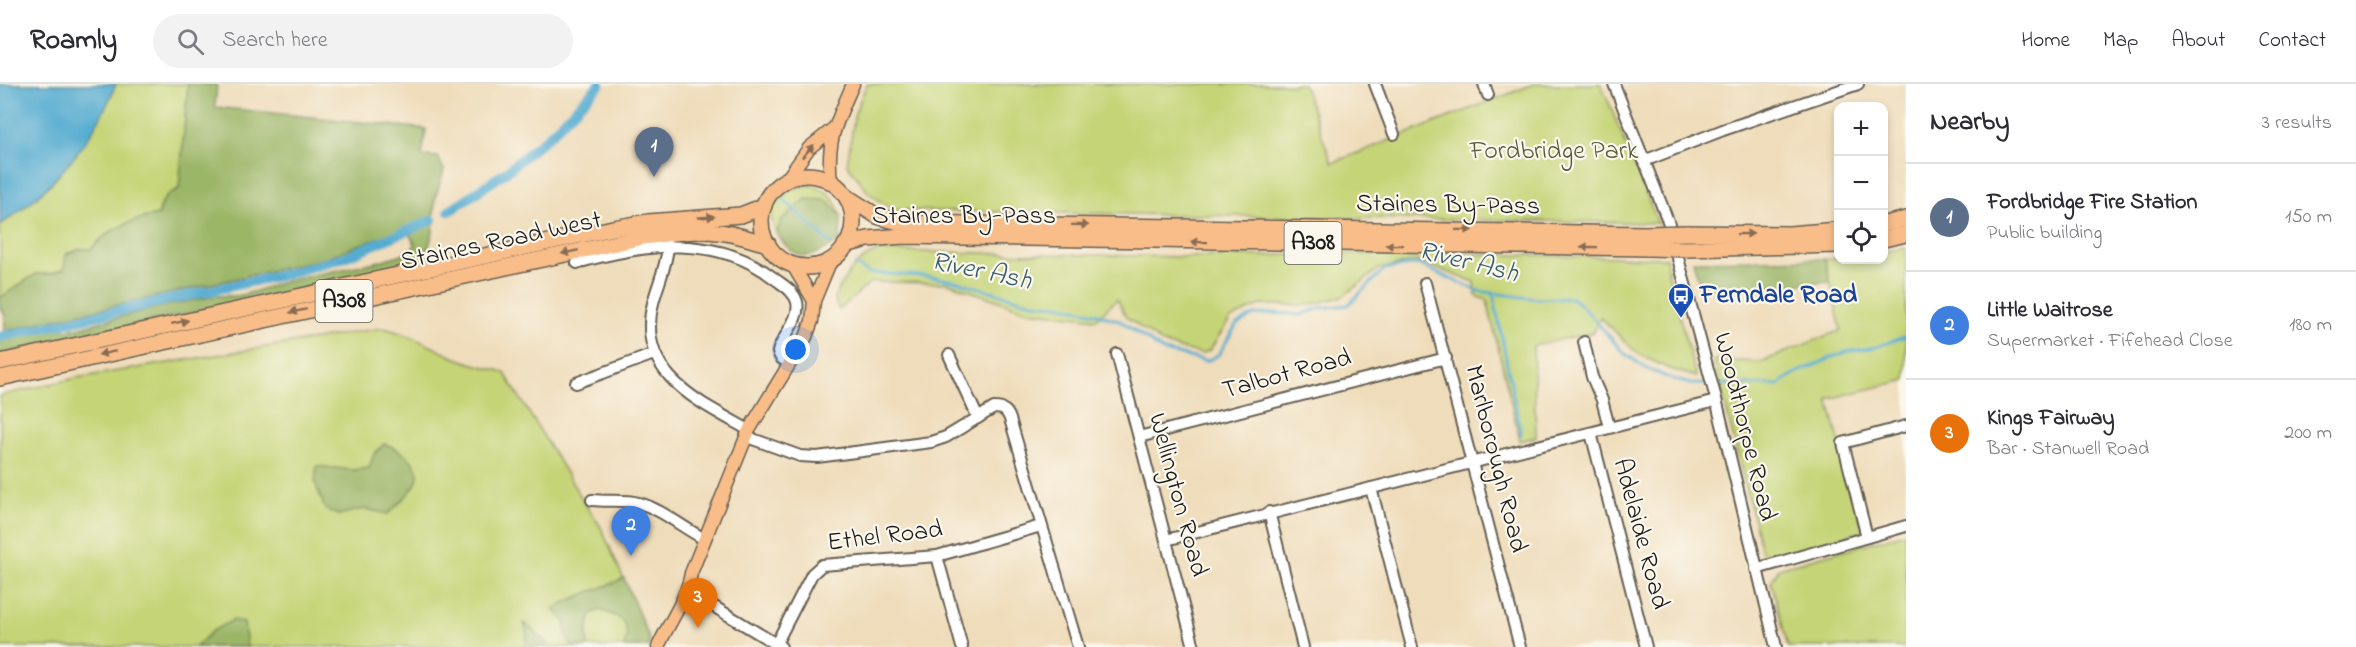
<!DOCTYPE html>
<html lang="en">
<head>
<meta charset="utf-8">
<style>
	:root { --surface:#fff; --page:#f2f2f3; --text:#2b2b33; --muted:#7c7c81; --line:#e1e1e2; --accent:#111827 }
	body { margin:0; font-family:"Indie Flower",sans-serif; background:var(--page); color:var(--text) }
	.controls { position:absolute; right:18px; top:18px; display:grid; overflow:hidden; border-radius:12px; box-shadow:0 3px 9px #0003 }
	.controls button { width:54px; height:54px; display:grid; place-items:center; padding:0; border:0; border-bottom:2px solid var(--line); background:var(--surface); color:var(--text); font:30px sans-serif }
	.you { position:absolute; left:796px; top:266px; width:21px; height:21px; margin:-15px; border:4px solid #fff; border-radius:50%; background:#1a73e8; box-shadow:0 0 0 9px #1a73e833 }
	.badge { display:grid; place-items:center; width:39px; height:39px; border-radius:50%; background:var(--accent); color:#fff; font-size:20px; font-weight:700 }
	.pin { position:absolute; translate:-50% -50px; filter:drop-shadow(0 2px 3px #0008) }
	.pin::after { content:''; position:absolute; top:32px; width:21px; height:18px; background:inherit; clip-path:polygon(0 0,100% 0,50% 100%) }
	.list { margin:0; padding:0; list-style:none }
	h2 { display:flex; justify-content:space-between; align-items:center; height:78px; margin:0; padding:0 24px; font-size:26px }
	h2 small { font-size:20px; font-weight:400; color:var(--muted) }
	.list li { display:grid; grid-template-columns:39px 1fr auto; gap:18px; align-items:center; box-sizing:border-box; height:108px; padding:0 24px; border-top:2px solid var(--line) }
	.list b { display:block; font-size:22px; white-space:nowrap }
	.list p { margin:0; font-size:20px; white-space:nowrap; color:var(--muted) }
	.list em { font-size:20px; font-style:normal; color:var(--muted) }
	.icon { flex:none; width:33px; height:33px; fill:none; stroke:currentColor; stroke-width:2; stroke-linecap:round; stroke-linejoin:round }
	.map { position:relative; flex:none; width:1906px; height:563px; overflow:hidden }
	header { display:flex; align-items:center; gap:36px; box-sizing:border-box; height:84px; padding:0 30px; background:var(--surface); border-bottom:2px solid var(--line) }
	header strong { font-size:28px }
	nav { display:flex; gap:33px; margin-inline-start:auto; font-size:21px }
	.search { width:420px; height:54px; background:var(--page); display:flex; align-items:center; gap:15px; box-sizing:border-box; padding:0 21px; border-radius:33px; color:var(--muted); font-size:22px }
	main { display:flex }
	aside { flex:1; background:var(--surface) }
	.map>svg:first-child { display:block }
	.green { fill:#c5d476; stroke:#707849; stroke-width:1.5 }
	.forest { fill:#9cb667; stroke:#5c6942; stroke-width:1.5 }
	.water { fill:#54acd1; stroke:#386476; stroke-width:1.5 }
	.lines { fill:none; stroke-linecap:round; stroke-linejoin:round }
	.stream { stroke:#54acd1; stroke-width:3 }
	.canal { stroke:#54acd1; stroke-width:10 }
	.minor-casing { stroke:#665f53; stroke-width:14 }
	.major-casing { stroke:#665f53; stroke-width:15 }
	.highway-casing { stroke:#665f53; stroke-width:18 }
	.minor { stroke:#fff; stroke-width:10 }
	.major { stroke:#f8bd89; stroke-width:12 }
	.highway { stroke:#f8bd89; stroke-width:15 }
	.highway-bridge-casing { stroke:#665f53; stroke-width:18; stroke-linecap:butt }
	.highway-bridge { stroke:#f8bd89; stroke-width:15 }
	.oneway { fill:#8a6c52 }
	.labels { text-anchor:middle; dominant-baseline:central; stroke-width:4.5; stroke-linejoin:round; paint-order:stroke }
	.shield { fill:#fbf7ec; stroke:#5f5e5a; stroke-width:1.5 }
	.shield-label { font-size:24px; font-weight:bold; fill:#1c1c1c }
	.park-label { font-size:26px; fill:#575c3c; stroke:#fbf7ec }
	.street-label { font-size:26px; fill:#1c1c1c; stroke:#fbf7ec }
	.transit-label { font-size:26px; font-weight:bold; fill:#164399; stroke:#fbf7ec; text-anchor:start }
	.water-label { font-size:27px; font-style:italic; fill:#355d6d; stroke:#fbf7ec }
</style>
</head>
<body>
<header>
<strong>Roamly</strong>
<div class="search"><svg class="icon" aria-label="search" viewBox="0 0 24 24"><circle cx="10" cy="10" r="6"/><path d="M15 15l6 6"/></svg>Search here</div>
<nav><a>Home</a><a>Map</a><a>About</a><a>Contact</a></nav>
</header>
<main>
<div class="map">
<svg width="1906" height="563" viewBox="0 0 1906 563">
	<rect width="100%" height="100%" fill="#fbf7ec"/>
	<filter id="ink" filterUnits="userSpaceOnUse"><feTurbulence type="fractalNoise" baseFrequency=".0167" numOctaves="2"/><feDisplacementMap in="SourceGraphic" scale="12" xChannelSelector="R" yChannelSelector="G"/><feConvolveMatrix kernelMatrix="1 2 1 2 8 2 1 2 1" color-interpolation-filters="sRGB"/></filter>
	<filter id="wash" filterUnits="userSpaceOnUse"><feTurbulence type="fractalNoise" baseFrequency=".008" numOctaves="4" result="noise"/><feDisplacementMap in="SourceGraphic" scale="24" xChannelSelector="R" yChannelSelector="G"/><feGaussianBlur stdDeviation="1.35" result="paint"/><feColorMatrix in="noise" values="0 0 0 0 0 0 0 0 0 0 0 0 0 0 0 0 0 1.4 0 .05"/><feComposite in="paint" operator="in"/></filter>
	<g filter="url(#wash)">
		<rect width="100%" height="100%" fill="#efdcba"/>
		<!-- green -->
		<g class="green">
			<path d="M116,0H188L179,105L160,121L159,131C132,135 109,144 91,165H80L67,178L65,185L50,190H36L0,214V141C45,112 97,50 116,0Z"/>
			<polygon points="867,0 1303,0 1332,79 1534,0 1601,0 1658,139 892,126 868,108 847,80 855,29"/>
			<path d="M812,101C831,108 834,113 841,132L827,116L781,137L777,149L772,139L771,126C785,110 789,103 812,101Z"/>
			<polygon points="1906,164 1906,296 1828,315 1863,447 1774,472 1762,468 1714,276 1761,278 1841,246 1825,175 1884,176 1884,168"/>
			<path d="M878,167L1186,173L1416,169L1666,174L1670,198L1696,293L1667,284L1637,269L1600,233L1594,248L1533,262L1536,353L1520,357L1487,216L1476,212L1475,198L1416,177L1379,185L1342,213L1307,221H1260L1230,235L1210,266L1202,270L1164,260L1126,233L1117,215L1096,235L1027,227L948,199L871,198L839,226L834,214C844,193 856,176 878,167Z"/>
			<path d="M382,244C407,249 426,260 449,271C466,279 485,283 504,288L587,423L601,443L646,546L650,557L648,563H0V312L76,294Z"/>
			<polygon points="1906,449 1906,563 1788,563 1771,498 1779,484"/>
		</g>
		<!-- forest -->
		<g class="forest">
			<path d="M188,0H217L215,23L426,45L422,72L438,73L444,86L435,115L433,148L425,174L412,181L0,270V257L59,244L68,246L82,243L154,224L214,212H237L256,207L286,197L376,178L403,170L416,161L405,144L319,176L12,245L5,249V231L0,224V214L36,190H50L64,185L66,170L80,165H91C109,144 132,135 159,131C162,116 165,110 179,105Z"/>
			<path d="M806,115L827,116L841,132L840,156C814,174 796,182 777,149L781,137Z"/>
			<polygon points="1825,175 1830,198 1701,206 1693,177"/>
			<path d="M384,360C398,364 423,379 417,397C412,409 397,421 388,430L364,425L338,431L325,425L315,398L317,382L353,386L369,384L374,370Z"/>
			<path d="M624,494L650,557L648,563H624L627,551L625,540L616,532L600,526L591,530L587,548L588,563H572L566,551L565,538L554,525C575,510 601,506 624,494Z"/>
			<polygon points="233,536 244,539 247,563 196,563 212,547"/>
			<polygon points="524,539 526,540 551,563 525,563 527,550"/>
		</g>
		<!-- water -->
		<path class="water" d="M0,0H116C94,57 51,108 0,141Z"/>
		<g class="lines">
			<!-- stream -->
			<g class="stream">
				<polyline points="783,115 831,160"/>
				<polyline points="855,181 869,189 925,192 956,197 1032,219 1058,221 1095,229 1122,238 1163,267 1207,277 1218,271 1237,240 1254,231 1277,229 1300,231 1320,224 1348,221 1385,185 1417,180 1478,207 1537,215 1572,214 1583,223 1625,270 1646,284 1669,294 1690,300 1778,301 1794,290 1845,268 1876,263 1906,252"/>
				<polyline points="1493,209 1521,351"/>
			</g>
			<!-- canal -->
			<g class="canal">
				<polyline points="449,127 506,88 551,50 600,0"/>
				<polyline points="0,253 286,190 345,173 432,136"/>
			</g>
		</g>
	</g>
	<g filter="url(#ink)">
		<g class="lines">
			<!-- minor casing -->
			<g class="minor-casing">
				<g id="minor">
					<polyline points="1375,0 1394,50"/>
					<polyline points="1484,0 1488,11"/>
					<polyline points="1614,0 1668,137 1715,311 1776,563"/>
					<polyline points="1644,77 1723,46 1858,0"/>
					<path d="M668,161C667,182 658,199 653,219C635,290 698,317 749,346"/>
					<path d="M577,179C644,160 717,149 775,195C783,201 794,207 797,218C801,235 782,252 778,268L781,274L789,279"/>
					<polyline points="1425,199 1520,563"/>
					<polyline points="1584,258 1592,293 1602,316 1609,343"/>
					<polyline points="1117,270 1194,563"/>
					<polyline points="949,271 978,334"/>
					<polyline points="576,299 654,270"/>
					<polyline points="1591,349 1646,563"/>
					<path d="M747,353L800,372L817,373L931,358L946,353L994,324C1004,324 1007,327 1010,335L1078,563"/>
					<polyline points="1139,353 1446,274"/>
					<polyline points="1371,404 1412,563"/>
					<path d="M592,416C608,418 624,415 639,419C664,426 682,444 705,455"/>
					<polyline points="1269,428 1303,563"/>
					<polyline points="1867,453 1843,359 1906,342"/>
					<polyline points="1166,456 1716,317"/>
					<polyline points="937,472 962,563"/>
					<polyline points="1756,485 1906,442"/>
					<polyline points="688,507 781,563"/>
					<polyline points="776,560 812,490 822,481 937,472 1041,442"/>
				</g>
			</g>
			<!-- major casing -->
			<g class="major-casing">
				<g id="major">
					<polyline points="787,95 809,64 834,44"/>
					<path d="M831,98C826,56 837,37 853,0"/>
					<polyline points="792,180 814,217"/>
					<path d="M658,563C669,538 687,515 691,489L749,346L806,253L812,237L814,217L831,176"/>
				</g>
			</g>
			<!-- highway casing -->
			<g class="highway-casing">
				<g id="highway">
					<circle cx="807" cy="137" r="46"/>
					<polyline points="847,113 877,132 902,139 1645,150"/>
					<polyline points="1884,140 1906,135"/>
					<polyline points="1686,149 1789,150 1838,146"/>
					<polyline points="1884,155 1906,150"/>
					<polyline points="845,161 868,155 903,152 1648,164"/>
					<polyline points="1687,165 1838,161"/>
					<polyline points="0,278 613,144 648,138 741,131 764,122"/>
					<path d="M0,294L643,153C668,150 693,145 718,148C735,149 751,156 768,160"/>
				</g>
			</g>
			<!-- minor -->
			<use href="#minor" class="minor"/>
			<!-- major -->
			<use href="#major" class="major"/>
			<!-- highway -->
			<use href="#highway" class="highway"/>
			<!-- highway-bridge casing -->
			<g class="highway-bridge-casing">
				<g id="highway-bridge">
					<polyline points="1645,150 1686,149"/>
					<polyline points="1648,164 1687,165"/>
				</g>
			</g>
			<!-- highway-bridge -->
			<use href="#highway-bridge" class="highway-bridge"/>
		</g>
		<!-- one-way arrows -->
		<defs><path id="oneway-solid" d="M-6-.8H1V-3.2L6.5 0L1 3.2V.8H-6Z" transform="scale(1.5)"/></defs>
		<g class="oneway">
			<use href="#oneway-solid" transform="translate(808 67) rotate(-47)"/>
			<use href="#oneway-solid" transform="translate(706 133) rotate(-5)"/>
			<use href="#oneway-solid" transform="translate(1080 141) rotate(1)"/>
			<use href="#oneway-solid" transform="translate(1464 146) rotate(1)"/>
			<use href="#oneway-solid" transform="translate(1745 150) rotate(-1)"/>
			<use href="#oneway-solid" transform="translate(1199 158) rotate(-179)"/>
			<use href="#oneway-solid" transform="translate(1394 161) rotate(-179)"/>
			<use href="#oneway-solid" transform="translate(1589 163) rotate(-179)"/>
			<use href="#oneway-solid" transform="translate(570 168) rotate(168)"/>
			<use href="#oneway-solid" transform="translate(298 227) rotate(168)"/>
			<use href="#oneway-solid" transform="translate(180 238) rotate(-12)"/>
			<use href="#oneway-solid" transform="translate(107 269) rotate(168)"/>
		</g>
	</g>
	<!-- icons -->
	<defs>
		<g id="bus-pin" transform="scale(1.35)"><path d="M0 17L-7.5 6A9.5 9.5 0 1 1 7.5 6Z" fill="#1a4fb4" stroke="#fbf7ec"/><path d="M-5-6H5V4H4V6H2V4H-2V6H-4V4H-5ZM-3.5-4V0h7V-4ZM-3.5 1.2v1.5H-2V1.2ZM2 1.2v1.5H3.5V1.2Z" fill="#fff"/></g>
	</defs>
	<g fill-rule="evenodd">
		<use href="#bus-pin" x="1681" y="212"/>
	</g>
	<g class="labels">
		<!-- shield labels -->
		<g class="shield">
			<rect x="1284.5" y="138" width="57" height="42" rx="4.5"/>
			<rect x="315.5" y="196" width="57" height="42" rx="4.5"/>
		</g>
		<g class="shield-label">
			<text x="1313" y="159">A308</text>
			<text x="344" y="217">A308</text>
		</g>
		<!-- park labels -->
		<g class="park-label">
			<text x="1554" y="68">Fordbridge Park</text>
		</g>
		<!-- street labels -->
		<g class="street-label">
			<text transform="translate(1448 122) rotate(1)">Staines By-Pass</text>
			<text x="964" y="133">Staines By-Pass</text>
			<text transform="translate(501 158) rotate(-12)">Staines Road West</text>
			<text transform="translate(1287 291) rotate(-15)">Talbot Road</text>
			<text transform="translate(1744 343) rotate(76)">Woodthorpe Road</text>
			<text transform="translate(1495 375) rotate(76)">Marlborough Road</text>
			<text transform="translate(1177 411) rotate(75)">Wellington Road</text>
			<text transform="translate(1640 450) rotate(75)">Adelaide Road</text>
			<text transform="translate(885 453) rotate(-7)">Ethel Road</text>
		</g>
		<!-- transit labels -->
		<g class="transit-label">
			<text x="1700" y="212">Ferndale Road</text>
		</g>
		<!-- water labels -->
		<g class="water-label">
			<text transform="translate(1468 179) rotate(14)">River Ash</text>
			<text transform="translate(981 188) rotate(12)">River Ash</text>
		</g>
	</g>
</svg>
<div class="controls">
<button>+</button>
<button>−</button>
<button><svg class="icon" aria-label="locate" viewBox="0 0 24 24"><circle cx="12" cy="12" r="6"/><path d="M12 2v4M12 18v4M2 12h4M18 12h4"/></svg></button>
</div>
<div class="you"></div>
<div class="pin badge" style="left:654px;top:93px;background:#5c6f8a">1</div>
<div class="pin badge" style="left:631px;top:472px;background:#3f7fe0">2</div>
<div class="pin badge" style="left:698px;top:544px;background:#e8710a">3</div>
</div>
<aside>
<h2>Nearby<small>3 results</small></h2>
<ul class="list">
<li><span class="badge" style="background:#5c6f8a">1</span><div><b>Fordbridge Fire Station</b><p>Public building</p></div><em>150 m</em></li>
<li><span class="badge" style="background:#3f7fe0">2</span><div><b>Little Waitrose</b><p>Supermarket · Fifehead Close</p></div><em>180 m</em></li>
<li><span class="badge" style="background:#e8710a">3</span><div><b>Kings Fairway</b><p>Bar · Stanwell Road</p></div><em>200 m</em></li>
</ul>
</aside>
</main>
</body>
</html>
